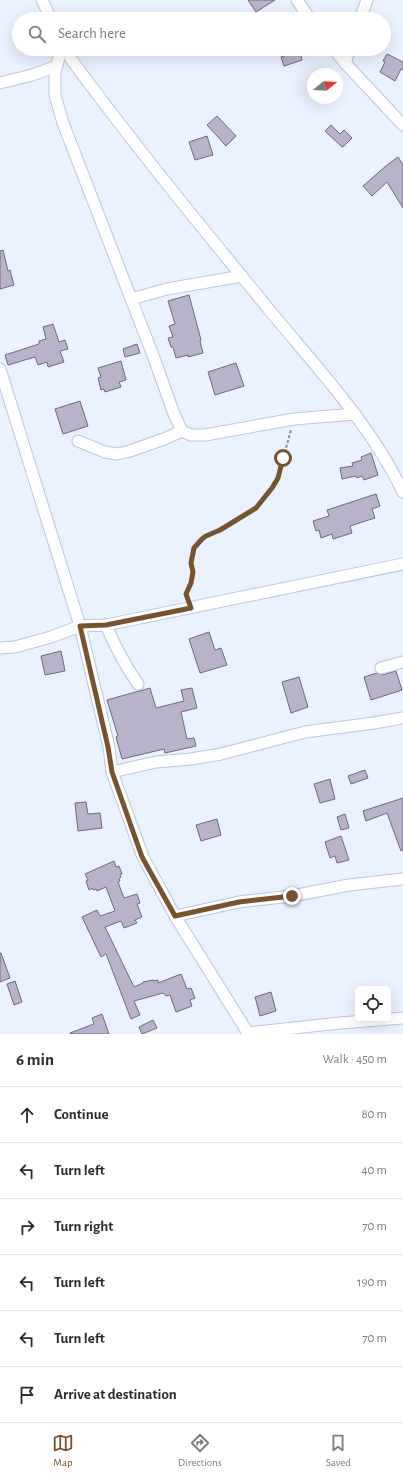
<!DOCTYPE html>
<html lang="en">
<head>
<meta charset="utf-8">
<style>
	:root { --surface:#fff; --page:#f7f7f7; --text:#2b2b33; --muted:#7c7c81; --line:#e1e1e2; --accent:#78532e }
	body { margin:0; font-family:"Alegreya Sans",sans-serif; background:var(--page); color:var(--text) }
	.controls { position:absolute; right:12px; bottom:12px; display:grid; overflow:hidden; border-radius:6px; box-shadow:0 4px 16px #0002 }
	.controls button { width:36px; height:36px; display:grid; place-items:center; padding:0; border:0; border-bottom:1px solid var(--line); background:var(--surface); color:var(--text); font:20px sans-serif }
	.compass { position:absolute; left:307px; top:68px; width:36px; height:36px; border-radius:50%; background:var(--surface); box-shadow:0 4px 16px #0002; rotate:72deg }
	.stop { position:absolute; width:12px; height:12px; margin:-9px; border:3px solid #78532e; border-radius:50%; background:#fff }
	.stop.end { background:#78532e; border-color:#fff; box-shadow:0 1px 4px #0008 }
	.list { margin:0; padding:0; list-style:none }
	h2 { display:flex; justify-content:space-between; align-items:center; height:52px; margin:0; padding:0 16px; font-size:17px }
	h2 small { font-size:13px; font-weight:400; color:var(--muted) }
	.list li { display:grid; grid-template-columns:26px 1fr auto; gap:12px; align-items:center; box-sizing:border-box; height:56px; padding:0 16px; border-top:1px solid var(--line) }
	.list b { display:block; font-size:15px; white-space:nowrap }
	.list em { font-size:13px; font-style:normal; color:var(--muted) }
	.icon { flex:none; width:22px; height:22px; fill:none; stroke:currentColor; stroke-width:2; stroke-linecap:round; stroke-linejoin:round }
	.map { position:relative; flex:none; width:403px; height:1034px; overflow:hidden }
	.search { position:absolute; background:var(--surface); box-shadow:0 4px 16px #0002; left:12px; right:12px; top:12px; height:44px; display:flex; align-items:center; gap:10px; box-sizing:border-box; padding:0 14px; border-radius:22px; color:var(--muted); font-size:15px }
	.sheet { height:388px; background:var(--surface) }
	nav { display:flex; justify-content:space-around; align-items:center; box-sizing:border-box; height:56px; border-top:1px solid var(--line); background:var(--surface); font-size:11px; color:var(--muted) }
	nav a { display:grid; justify-items:center; gap:2px }
	nav .on { color:var(--accent) }
	.map>svg:first-child { display:block }
	.building { fill:#b8b3ca; stroke:#6e697f }
	.lines { fill:none; stroke-linecap:round; stroke-linejoin:round }
	.minor-casing { stroke:#bbc6dc; stroke-width:13 }
	.path { stroke:#868c97; stroke-width:2; stroke-dasharray:3 2; stroke-linecap:butt }
	.minor { stroke:#fff; stroke-width:11 }
	.route { stroke:#78532e; stroke-width:5 }
</style>
</head>
<body>
<div class="map">
<svg width="403" height="1034" viewBox="0 0 403 1034">
	<rect width="100%" height="100%" fill="#eaf1ff"/>
	<!-- building -->
	<g class="building">
		<polygon points="248,0 275,0 256,12"/>
		<polygon points="280,49 311,49 301,56 302,60 284,66 281,57 284,56"/>
		<polygon points="387,54 403,62 403,70 401,69 395,81 380,72 385,62 383,61"/>
		<polygon points="217,116 236,136 226,146 207,125"/>
		<polygon points="331,125 340,134 344,130 352,138 344,146 342,147 325,131"/>
		<polygon points="207,136 213,155 195,160 189,142"/>
		<polygon points="398,157 403,165 403,208 387,182 372,196 363,186 387,165"/>
		<polygon points="3,250 8,271 10,270 14,285 0,289 0,251"/>
		<polygon points="189,295 201,340 200,341 203,353 188,357 188,355 176,358 173,347 171,347 168,338 173,337 169,326 175,324 168,301"/>
		<polygon points="53,324 59,342 65,340 68,349 60,351 64,362 48,367 47,362 38,365 35,357 8,365 5,355 39,344 39,341 46,339 43,327"/>
		<polygon points="137,344 140,353 125,357 123,349"/>
		<polygon points="121,361 126,380 119,382 121,387 105,392 104,389 101,390 98,378 101,377 98,368"/>
		<polygon points="236,363 244,386 215,395 208,372"/>
		<polygon points="80,401 88,426 63,434 55,409"/>
		<polygon points="371,453 378,475 364,480 362,476 357,478 356,476 342,479 340,468 353,466 352,463 362,460 361,457"/>
		<polygon points="376,494 380,506 372,509 375,518 350,526 352,533 333,539 332,534 321,538 319,530 316,531 313,521 329,516 327,510"/>
		<polygon points="209,632 215,650 221,648 227,665 200,673 189,639"/>
		<polygon points="61,651 65,671 45,675 41,656"/>
		<polygon points="396,671 402,690 371,700 364,677 377,673 382,675"/>
		<polygon points="299,677 308,707 291,713 282,682"/>
		<polygon points="150,688 156,708 184,701 181,690 192,688 197,708 181,712 187,739 194,738 196,746 165,753 164,749 122,759 116,737 118,736 107,700"/>
		<polygon points="365,770 368,778 351,784 348,776"/>
		<polygon points="330,779 335,799 320,803 314,784"/>
		<polygon points="403,798 403,850 401,851 387,813 366,821 363,811"/>
		<polygon points="86,802 88,814 100,813 102,828 78,831 75,803"/>
		<polygon points="345,814 349,828 341,830 337,817"/>
		<polygon points="217,819 221,835 201,841 196,825"/>
		<polygon points="341,836 349,860 337,863 335,856 330,858 325,842"/>
		<polygon points="114,861 116,867 119,866 122,874 120,875 121,877 119,879 120,881 118,882 124,898 137,894 140,903 137,904 142,917 135,920 137,923 124,928 121,921 105,927 134,987 143,983 143,982 153,980 153,981 158,980 158,983 181,974 187,989 191,988 195,998 190,1000 192,1006 176,1012 170,995 166,996 163,993 134,1001 140,1015 131,1019 106,954 101,957 82,917 97,910 100,916 115,911 106,887 97,891 96,889 93,890 92,888 89,890 86,881 88,880 85,874"/>
		<polygon points="0,953 1,953 10,978 0,982"/>
		<polygon points="15,981 22,1002 14,1005 7,984"/>
		<polygon points="271,992 276,1011 260,1016 255,997"/>
		<polygon points="102,1014 109,1034 70,1034 70,1033 94,1024 92,1018"/>
		<polygon points="153,1020 157,1028 142,1034 139,1027"/>
	</g>
	<g class="lines">
		<!-- minor casing -->
		<g class="minor-casing">
			<g id="minor">
				<polyline points="42,0 51,19"/>
				<polyline points="297,0 310,19"/>
				<polyline points="360,19 367,0"/>
				<polyline points="61,49 55,73 55,95 63,123 154,358 174,414 182,431 191,435 205,435 294,419 355,414"/>
				<path d="M66,49L71,59C135,146 203,229 271,312C318,369 371,425 403,492"/>
				<polyline points="334,49 345,63 403,125"/>
				<polyline points="345,63 350,49"/>
				<polyline points="0,83 32,75 57,66"/>
				<polyline points="131,299 167,289 242,276"/>
				<polyline points="0,369 80,626 109,747 112,772 143,857 175,916 248,1033 340,1023 403,1018"/>
				<polyline points="78,441 105,452 117,454 130,451 164,439 182,431"/>
				<path d="M106,625C115,647 125,665 138,684"/>
				<polyline points="0,648 15,647 51,637 80,626 106,625 403,564"/>
				<polyline points="381,668 403,662"/>
				<polyline points="112,772 156,762 191,759 221,754 305,732 374,723 403,718"/>
				<polyline points="175,916 239,902 292,896 349,885 403,879"/>
			</g>
		</g>
		<!-- path -->
		<polyline class="path" points="187,598 186,594 191,583 193,572 191,563 194,548 202,539 206,536 220,530 256,508 263,498 272,488 278,477 291,430"/>
		<!-- minor -->
		<use href="#minor" class="minor"/>
	</g>
	<g class="lines">
		<!-- route -->
		<polyline class="route" points="283,458 278,478 272,488 256,508 220,530 206,536 202,539 194,548 191,563 193,572 191,583 186,594 191,608 106,625 80,626 108,747 112,772 142,857 175,916 239,902 292,896"/>
	</g>
</svg>
<div class="controls">
<button><svg class="icon" aria-label="locate" viewBox="0 0 24 24"><circle cx="12" cy="12" r="6"/><path d="M12 2v4M12 18v4M2 12h4M18 12h4"/></svg></button>
</div>
<svg class="compass" viewBox="-18 -18 36 36"><path d="M0-13l5 13h-10z" fill="#e53935"/><path d="M0 13l5-13h-10z" fill="#7c7c81"/></svg>
<div class="stop" style="left:283px;top:458px"></div>
<div class="stop end" style="left:292px;top:896px"></div>
<div class="search"><svg class="icon" aria-label="search" viewBox="0 0 24 24"><circle cx="10" cy="10" r="6"/><path d="M15 15l6 6"/></svg>Search here</div>
</div>
<section class="sheet">
<h2>6 min<small>Walk · 450 m</small></h2>
<ul class="list">
<li><svg class="icon" aria-label="ahead" viewBox="0 0 24 24"><path d="M12 20V5M6 11l6-6 6 6"/></svg><div><b>Continue</b></div><em>80 m</em></li>
<li><svg class="icon" aria-label="left" viewBox="0 0 24 24"><path d="M17 20v-9H6M10 6l-5 5 5 5"/></svg><div><b>Turn left</b></div><em>40 m</em></li>
<li><svg class="icon" aria-label="right" viewBox="0 0 24 24"><path d="M7 20v-9h11M14 6l5 5-5 5"/></svg><div><b>Turn right</b></div><em>70 m</em></li>
<li><svg class="icon" aria-label="left" viewBox="0 0 24 24"><path d="M17 20v-9H6M10 6l-5 5 5 5"/></svg><div><b>Turn left</b></div><em>190 m</em></li>
<li><svg class="icon" aria-label="left" viewBox="0 0 24 24"><path d="M17 20v-9H6M10 6l-5 5 5 5"/></svg><div><b>Turn left</b></div><em>70 m</em></li>
<li><svg class="icon" aria-label="arrive" viewBox="0 0 24 24"><path d="M6 21V4h12l-3 4 3 4H6"/></svg><div><b>Arrive at destination</b></div></li>
</ul>
</section>
<nav>
<a class="on"><svg class="icon" aria-label="map" viewBox="0 0 24 24"><path d="M3 6l6-2 6 2 6-2v14l-6 2-6-2-6 2zM9 4v14M15 6v14"/></svg>Map</a>
<a><svg class="icon" aria-label="directions" viewBox="0 0 24 24"><path d="M12 3l9 9-9 9-9-9zM9 14v-3h6M13 9l2 2-2 2"/></svg>Directions</a>
<a><svg class="icon" aria-label="saved" viewBox="0 0 24 24"><path d="M7 4h10v16l-5-4-5 4z"/></svg>Saved</a>
</nav>
</body>
</html>
